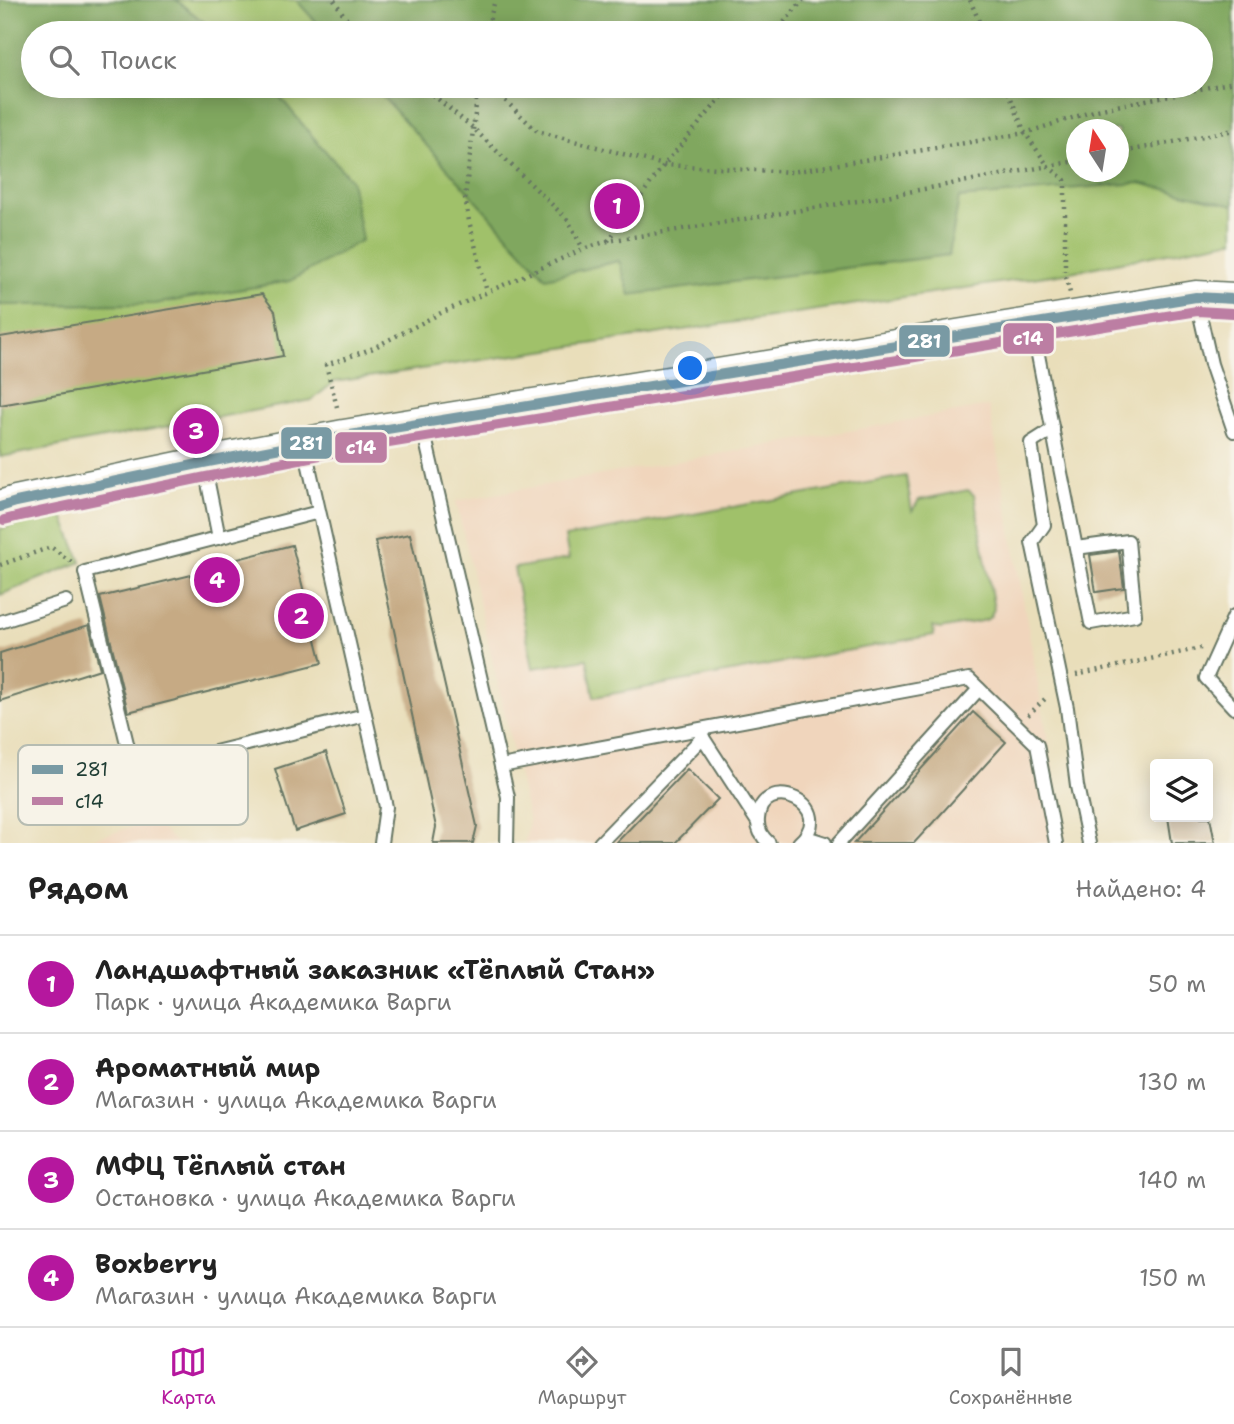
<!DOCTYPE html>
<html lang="ru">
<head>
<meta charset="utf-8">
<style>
	:root { --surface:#fff; --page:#f6f6f6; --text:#222; --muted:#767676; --line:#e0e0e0; --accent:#b5179e }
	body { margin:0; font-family:"Shantell Sans",sans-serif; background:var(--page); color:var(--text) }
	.controls { position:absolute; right:21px; bottom:21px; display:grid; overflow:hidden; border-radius:7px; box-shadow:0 4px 18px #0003 }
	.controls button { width:63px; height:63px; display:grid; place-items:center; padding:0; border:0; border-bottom:2px solid var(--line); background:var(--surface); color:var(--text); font:35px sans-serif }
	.compass { position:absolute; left:1066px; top:119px; width:63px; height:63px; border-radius:50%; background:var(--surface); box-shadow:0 4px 18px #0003; rotate:348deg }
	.you { position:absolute; left:691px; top:369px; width:24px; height:24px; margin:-18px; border:5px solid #fff; border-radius:50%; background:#1a73e8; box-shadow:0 0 0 10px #1a73e833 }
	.badge { display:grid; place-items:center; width:46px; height:46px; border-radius:50%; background:var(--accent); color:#fff; font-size:23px; font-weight:700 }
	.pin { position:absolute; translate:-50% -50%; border:4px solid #fff; box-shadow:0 2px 7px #0006 }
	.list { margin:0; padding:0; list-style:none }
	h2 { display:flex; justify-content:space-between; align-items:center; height:91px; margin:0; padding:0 28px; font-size:30px }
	h2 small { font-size:23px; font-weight:400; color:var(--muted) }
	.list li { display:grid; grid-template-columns:46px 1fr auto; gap:21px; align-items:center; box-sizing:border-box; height:98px; padding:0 28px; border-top:2px solid var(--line) }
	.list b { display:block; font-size:26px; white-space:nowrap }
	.list p { margin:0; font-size:23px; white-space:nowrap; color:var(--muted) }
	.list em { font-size:23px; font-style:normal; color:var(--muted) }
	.icon { flex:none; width:38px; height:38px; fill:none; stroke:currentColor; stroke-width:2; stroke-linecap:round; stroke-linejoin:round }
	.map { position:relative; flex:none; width:1234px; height:843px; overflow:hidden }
	.search { position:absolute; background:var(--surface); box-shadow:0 4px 18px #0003; left:21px; right:21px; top:21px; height:77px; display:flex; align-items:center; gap:18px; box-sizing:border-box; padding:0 24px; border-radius:38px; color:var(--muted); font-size:26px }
	.sheet { height:483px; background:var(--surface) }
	nav { display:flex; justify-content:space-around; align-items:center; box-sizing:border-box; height:98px; border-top:2px solid var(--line); background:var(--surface); font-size:19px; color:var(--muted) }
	nav a { display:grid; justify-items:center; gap:4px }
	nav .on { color:var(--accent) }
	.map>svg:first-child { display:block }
	.built { fill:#f0d5bc }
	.green { fill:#a0c16a; stroke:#607f4f; stroke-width:2; fill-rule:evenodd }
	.forest { fill:#80a75e; stroke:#507249; stroke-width:2; fill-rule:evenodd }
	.building { fill:#c6aa84 }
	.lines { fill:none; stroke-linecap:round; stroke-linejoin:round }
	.service-casing { stroke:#667563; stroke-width:16 }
	.tertiary-casing { stroke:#667563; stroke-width:35 }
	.path { stroke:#667563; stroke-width:4.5; stroke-dasharray:2 5; stroke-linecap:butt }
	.service { stroke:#fff; stroke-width:12 }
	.tertiary { stroke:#fff; stroke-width:32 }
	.bus-1-casing { stroke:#f7f3e8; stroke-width:16 }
	.bus-2-casing { stroke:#f7f3e8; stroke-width:16 }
	.bus-1 { stroke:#799aa4; stroke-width:10 }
	.bus-2 { stroke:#bc7ea3; stroke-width:10 }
	.key { fill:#f7f3e8; stroke:#b6bcb2; stroke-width:2 }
	.key-label { font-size:19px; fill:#1f3d34 }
	.line-badge { stroke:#f7f3e8; stroke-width:2.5 }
	.badge-label { font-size:19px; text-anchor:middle; font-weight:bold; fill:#fff }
</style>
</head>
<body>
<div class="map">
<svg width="1234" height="843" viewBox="0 0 1234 843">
	<rect width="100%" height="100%" fill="#f7f3e8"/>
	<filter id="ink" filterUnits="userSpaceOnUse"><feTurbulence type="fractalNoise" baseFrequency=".0143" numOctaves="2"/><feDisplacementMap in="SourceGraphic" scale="14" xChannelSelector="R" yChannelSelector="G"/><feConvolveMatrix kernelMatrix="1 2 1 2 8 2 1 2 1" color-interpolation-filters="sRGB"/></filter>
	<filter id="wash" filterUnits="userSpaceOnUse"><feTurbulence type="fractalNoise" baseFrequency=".00686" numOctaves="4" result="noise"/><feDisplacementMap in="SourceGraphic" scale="28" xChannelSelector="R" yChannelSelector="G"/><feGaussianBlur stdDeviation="1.57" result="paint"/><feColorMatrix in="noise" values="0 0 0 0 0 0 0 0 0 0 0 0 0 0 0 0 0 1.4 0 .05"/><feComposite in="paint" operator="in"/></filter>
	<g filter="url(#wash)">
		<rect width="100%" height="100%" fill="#e9deba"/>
		<!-- built -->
		<g class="built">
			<polygon points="989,406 1066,843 525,843 529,821 456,501"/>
			<polygon points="152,821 177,843 78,843"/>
		</g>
		<!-- green -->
		<g class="green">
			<path d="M0,0H1234V240L1065,273L334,382L312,400L0,457ZM33,33H1201V86H33ZM1076,130H1118V172H1076Z"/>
			<polygon points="906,476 912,511 919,500 968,490 974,495 994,609 990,617 986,620 940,629 933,626 934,635 594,697 587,659 533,668 514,568 569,559 565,537"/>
			<polygon points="60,509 81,562 0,595 0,529"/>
		</g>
		<!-- forest -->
		<g class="forest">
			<polygon points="0,0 176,0 218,33 33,33 33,86 271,86 313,137 351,180 362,240 290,281 155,304 0,305"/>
			<path d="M296,0H1234V205L1139,183L959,198L949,255L630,295L619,261L546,278L373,86H1201V33H326ZM1076,130H1118V172H1076Z"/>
		</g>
		<g id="blocks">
			<!-- building -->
			<g class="building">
				<polygon points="262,294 275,311 283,356 0,405 0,337"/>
				<polygon points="410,534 477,826 473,843 433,843 436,827 375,541"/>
				<polygon points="292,545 322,663 128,712 100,597 204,572 203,568"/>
				<polygon points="1119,551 1124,588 1096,592 1090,555"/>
				<polygon points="89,625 100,669 0,701 0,653"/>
				<polygon points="973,712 1006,742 940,815 914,843 854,843"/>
				<polygon points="326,752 346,814 295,831 275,769"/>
				<polygon points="687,769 718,799 675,843 616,843"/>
				<polygon points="1168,817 1210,817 1215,843 1172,843"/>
			</g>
		</g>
	</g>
	<g filter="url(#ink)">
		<use href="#blocks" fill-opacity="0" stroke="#667563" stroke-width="2"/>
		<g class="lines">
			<!-- service casing -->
			<g class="service-casing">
				<g id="service">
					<polyline points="1196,297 1211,364 1234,431"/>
					<path d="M1032,324C1051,424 1071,523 1091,623L1135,615L1128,541L1076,548"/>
					<polyline points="422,424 508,797 507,843"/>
					<polyline points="1053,429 1031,443 1044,525 1032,542 1067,708 1077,786 1089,843"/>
					<polyline points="304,444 386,807 381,843"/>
					<polyline points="204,463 219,538"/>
					<polyline points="319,512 85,572 134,772 365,715"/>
					<polyline points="1234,616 1206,678 1234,708"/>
					<polyline points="0,622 66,601"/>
					<polyline points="698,730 757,821"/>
					<polyline points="501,766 969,679 1037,745 1056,843"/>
					<polyline points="806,837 825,843"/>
					<polyline points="600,843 703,737"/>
					<path d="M769,843C762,837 757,829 758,819C761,771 841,805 799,843"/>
					<polyline points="839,843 979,689"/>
				</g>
			</g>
			<!-- tertiary casing -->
			<g class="tertiary-casing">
				<polyline id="tertiary" points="0,507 16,502 203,463 344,436 1196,297 1234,299"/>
			</g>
			<!-- path -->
			<g class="path">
				<polyline points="334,0 353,29 358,33"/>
				<polyline points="970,0 984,33"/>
				<polyline points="486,33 495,0"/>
				<polyline points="775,33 803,0"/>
				<polyline points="422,86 473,128 568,220 583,249"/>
				<polyline points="476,86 476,105 465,197 469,221 487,292"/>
				<polyline points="490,86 537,131 664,165 792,172 1025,133 1097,110 1234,82"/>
				<polyline points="1006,86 1025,133 1048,166 1065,180 1065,273 1070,293"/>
				<polyline points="1118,153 1234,130"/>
				<polyline points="608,241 664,165 731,86"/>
				<polyline points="337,407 326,365 371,349 441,313 583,249 608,241 870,199 1076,161"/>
				<polyline points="0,565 51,547 73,563"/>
				<polyline points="1076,675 1201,648"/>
				<polyline points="1028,715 1047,697"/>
			</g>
			<!-- service -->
			<use href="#service" class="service"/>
			<!-- tertiary -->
			<use href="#tertiary" class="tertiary"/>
			<!-- bus-1 casing -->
			<g class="bus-1-casing">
				<polyline id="bus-1" points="0,507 16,502 203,463 344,436 1196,297 1234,299"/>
			</g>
			<!-- bus-2 casing -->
			<g class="bus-2-casing">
				<polyline id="bus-2" points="4,520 20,516 206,477 346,450 1197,311 1233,313"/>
			</g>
			<!-- bus-1 -->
			<use href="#bus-1" class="bus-1"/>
			<!-- bus-2 -->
			<use href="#bus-2" class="bus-2"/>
		</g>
	</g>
	<!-- legend -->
	<rect x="18" y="745" width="230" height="80" rx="10" class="key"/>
	<rect x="32" y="765" width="31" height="9" fill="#799aa4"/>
	<rect x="32" y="797" width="31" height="8" fill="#bc7ea3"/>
	<g class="key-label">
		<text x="75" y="776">281</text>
		<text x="75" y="808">с14</text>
	</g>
	<g class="line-badge">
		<rect x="1002" y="322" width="53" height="33" rx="7" fill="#bc7ea3"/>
		<rect x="898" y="324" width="53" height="34" rx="7" fill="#799aa4"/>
		<rect x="280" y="426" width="53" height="34" rx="7" fill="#799aa4"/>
		<rect x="334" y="431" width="54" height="33" rx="7" fill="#bc7ea3"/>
	</g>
	<g class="badge-label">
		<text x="1028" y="345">с14</text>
		<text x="924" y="348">281</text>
		<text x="306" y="450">281</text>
		<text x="361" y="454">с14</text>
	</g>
</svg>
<div class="controls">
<button><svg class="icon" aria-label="layers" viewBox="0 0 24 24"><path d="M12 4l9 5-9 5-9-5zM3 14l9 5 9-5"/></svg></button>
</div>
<svg class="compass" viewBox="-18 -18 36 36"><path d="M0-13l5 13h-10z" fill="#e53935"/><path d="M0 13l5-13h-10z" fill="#767676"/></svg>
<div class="you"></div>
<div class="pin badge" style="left:617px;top:206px">1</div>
<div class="pin badge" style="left:301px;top:616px">2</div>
<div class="pin badge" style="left:196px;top:431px">3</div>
<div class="pin badge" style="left:217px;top:580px">4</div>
<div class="search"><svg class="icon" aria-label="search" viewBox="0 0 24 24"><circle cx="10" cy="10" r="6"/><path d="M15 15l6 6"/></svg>Поиск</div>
</div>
<section class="sheet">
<h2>Рядом<small>Найдено: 4</small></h2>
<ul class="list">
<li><span class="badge">1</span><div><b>Ландшафтный заказник «Тёплый Стан»</b><p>Парк · улица Академика Варги</p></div><em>50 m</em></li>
<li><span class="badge">2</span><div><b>Ароматный мир</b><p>Магазин · улица Академика Варги</p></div><em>130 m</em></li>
<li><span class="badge">3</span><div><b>МФЦ Тёплый стан</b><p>Остановка · улица Академика Варги</p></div><em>140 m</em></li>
<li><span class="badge">4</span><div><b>Boxberry</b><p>Магазин · улица Академика Варги</p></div><em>150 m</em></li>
</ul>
</section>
<nav>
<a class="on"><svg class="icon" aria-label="map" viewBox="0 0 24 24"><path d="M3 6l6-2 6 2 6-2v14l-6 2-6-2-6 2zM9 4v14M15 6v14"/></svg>Карта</a>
<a><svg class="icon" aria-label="directions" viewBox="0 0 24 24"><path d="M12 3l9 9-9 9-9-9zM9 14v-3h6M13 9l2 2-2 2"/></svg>Маршрут</a>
<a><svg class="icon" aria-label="saved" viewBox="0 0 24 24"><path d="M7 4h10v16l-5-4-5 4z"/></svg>Сохранённые</a>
</nav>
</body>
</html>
